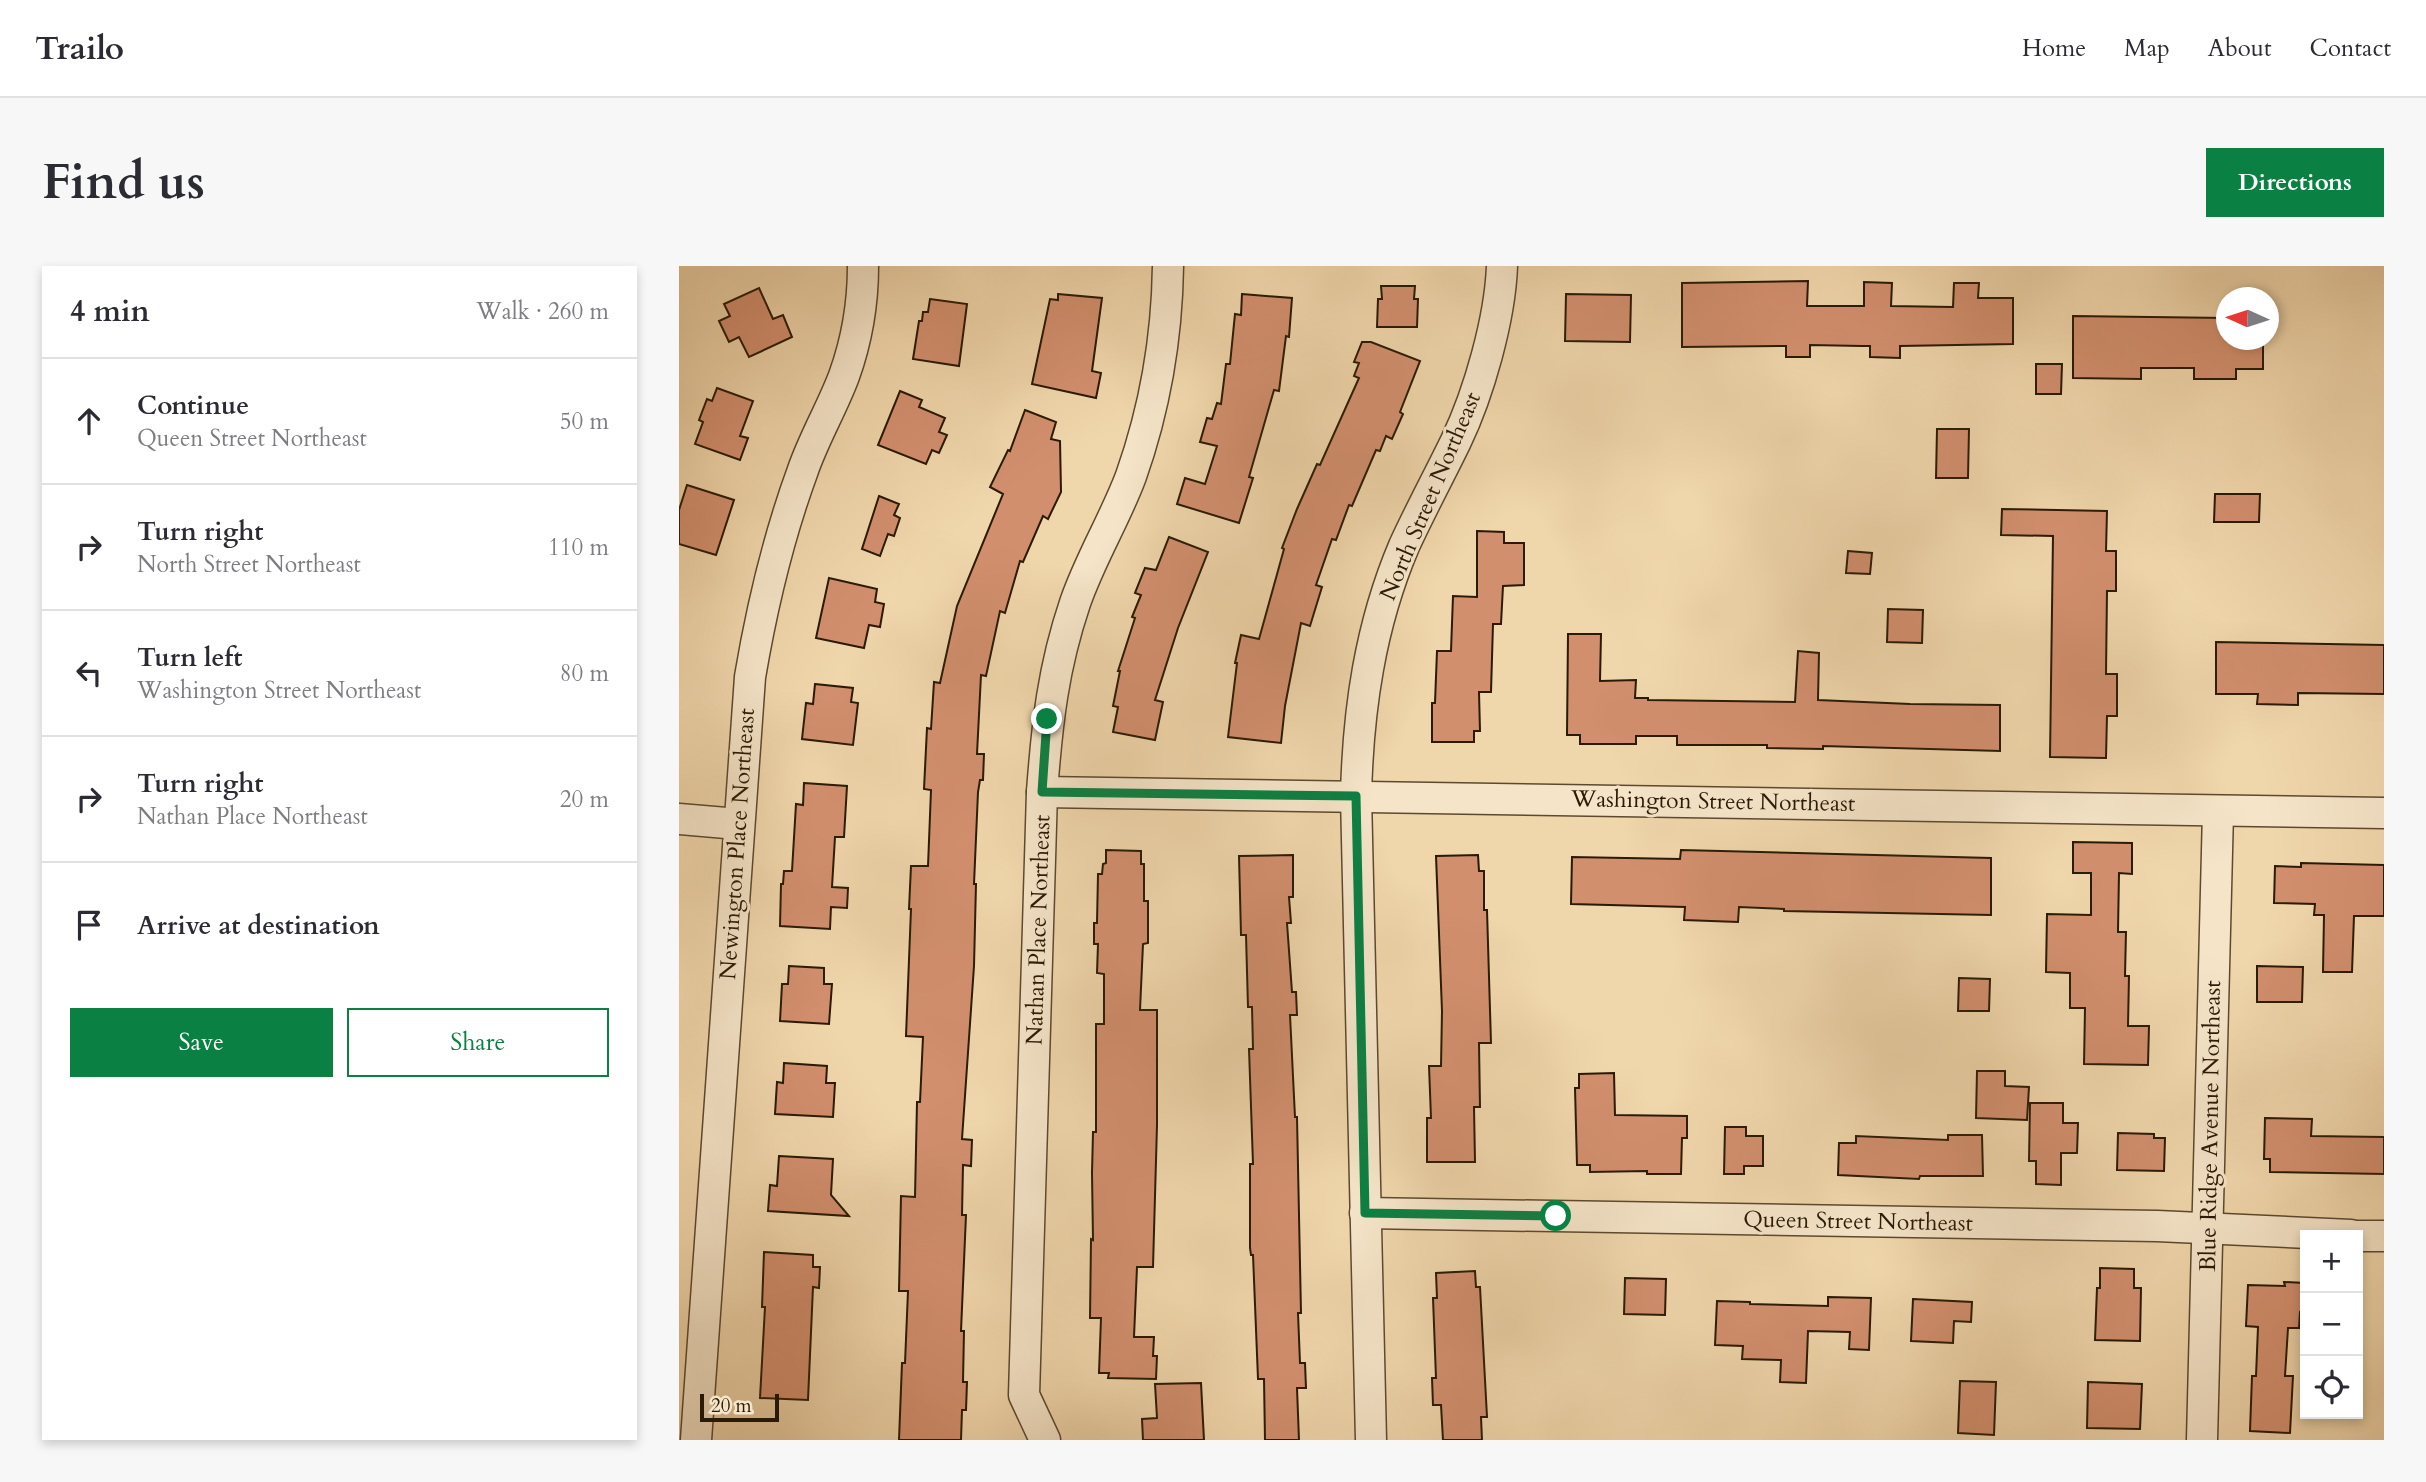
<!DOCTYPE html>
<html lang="en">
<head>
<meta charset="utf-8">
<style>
	:root { --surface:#fff; --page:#f7f7f7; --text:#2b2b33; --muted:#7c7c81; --line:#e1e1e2; --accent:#0b8043 }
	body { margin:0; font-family:Cardo,serif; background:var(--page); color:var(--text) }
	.controls { position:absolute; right:21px; bottom:21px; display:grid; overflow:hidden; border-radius:0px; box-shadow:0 4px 10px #0003 }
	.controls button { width:63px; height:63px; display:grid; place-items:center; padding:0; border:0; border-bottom:2px solid var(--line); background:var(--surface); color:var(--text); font:35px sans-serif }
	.compass { position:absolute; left:1537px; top:21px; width:63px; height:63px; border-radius:50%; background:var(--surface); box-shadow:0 4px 10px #0003; rotate:273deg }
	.scale { position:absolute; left:21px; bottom:18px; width:79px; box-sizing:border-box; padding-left:7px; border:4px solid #2a1a06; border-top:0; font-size:19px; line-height:24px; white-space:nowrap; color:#2a1a06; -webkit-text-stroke:5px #f5e4c8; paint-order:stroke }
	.stop { position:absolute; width:21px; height:21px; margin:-16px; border:5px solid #0b8043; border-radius:50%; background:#fff }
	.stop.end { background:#0b8043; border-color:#fff; box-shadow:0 2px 7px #0008 }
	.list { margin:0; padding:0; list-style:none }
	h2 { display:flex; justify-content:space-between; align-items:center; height:91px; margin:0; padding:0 28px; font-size:30px }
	h2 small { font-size:23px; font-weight:400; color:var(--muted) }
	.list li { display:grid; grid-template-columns:46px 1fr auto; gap:21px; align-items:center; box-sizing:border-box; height:126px; padding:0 28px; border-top:2px solid var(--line) }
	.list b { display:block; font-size:26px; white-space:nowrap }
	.list p { margin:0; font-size:23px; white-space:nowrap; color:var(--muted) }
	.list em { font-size:23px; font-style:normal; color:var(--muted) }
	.actions { display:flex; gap:14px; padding:21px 28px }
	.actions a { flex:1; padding:16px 0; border:2px solid var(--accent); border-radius:0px; text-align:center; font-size:24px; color:var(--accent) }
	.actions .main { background:var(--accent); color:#fff }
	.icon { flex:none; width:38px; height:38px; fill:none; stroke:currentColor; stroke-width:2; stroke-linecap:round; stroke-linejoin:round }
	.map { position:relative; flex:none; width:1705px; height:1174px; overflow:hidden; border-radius:0px }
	header { display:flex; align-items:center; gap:42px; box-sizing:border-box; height:98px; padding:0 35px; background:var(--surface); border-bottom:2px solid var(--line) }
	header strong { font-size:33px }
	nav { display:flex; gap:38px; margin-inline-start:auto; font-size:24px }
	.intro { display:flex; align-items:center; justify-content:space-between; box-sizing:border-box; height:168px; padding:0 42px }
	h1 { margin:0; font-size:49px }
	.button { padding:18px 32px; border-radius:0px; background:var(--accent); color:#fff; font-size:24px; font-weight:700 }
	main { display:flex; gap:42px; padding:0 42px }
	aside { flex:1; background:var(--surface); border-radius:0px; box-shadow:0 4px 10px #0003 }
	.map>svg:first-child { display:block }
	.building { fill:#d28f6e; stroke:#2a1a06; stroke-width:2 }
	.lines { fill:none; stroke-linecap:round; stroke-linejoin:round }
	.minor-casing { stroke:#5c492f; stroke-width:33 }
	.minor { stroke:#f5e4c8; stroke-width:30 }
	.route { stroke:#0b8043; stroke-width:9 }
	.labels { text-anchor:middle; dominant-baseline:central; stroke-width:6; stroke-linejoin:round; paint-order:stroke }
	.street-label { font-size:23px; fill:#2a1a06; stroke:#f5e4c8 }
</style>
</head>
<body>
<header>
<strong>Trailo</strong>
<nav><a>Home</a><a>Map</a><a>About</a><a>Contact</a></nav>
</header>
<div class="intro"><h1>Find us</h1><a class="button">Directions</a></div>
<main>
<aside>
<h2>4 min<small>Walk · 260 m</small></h2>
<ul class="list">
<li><svg class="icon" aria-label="ahead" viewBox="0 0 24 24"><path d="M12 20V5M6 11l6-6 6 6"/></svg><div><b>Continue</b><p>Queen Street Northeast</p></div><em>50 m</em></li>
<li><svg class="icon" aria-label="right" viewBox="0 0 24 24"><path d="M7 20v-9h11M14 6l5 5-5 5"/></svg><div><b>Turn right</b><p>North Street Northeast</p></div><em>110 m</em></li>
<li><svg class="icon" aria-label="left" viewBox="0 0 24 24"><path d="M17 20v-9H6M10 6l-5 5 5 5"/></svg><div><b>Turn left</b><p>Washington Street Northeast</p></div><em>80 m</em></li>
<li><svg class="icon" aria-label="right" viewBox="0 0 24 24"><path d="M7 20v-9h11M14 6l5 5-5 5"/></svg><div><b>Turn right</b><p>Nathan Place Northeast</p></div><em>20 m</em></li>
<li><svg class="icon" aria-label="arrive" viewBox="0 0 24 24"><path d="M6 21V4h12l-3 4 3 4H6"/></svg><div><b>Arrive at destination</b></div></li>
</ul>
<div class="actions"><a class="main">Save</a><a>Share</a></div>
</aside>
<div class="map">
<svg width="1705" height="1174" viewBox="0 0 1705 1174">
	<rect width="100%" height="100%" fill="#f0d6ab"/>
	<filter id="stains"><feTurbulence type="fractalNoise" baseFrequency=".00286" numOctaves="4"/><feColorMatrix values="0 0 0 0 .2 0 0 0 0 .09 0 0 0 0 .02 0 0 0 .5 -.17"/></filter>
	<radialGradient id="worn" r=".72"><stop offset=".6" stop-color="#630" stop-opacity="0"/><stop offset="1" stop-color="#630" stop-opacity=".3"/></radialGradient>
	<!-- building -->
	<g class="building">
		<polygon points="1129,15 1128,40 1185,40 1185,16 1213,17 1212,40 1274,41 1275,17 1300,17 1299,32 1334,32 1334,78 1221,80 1221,92 1191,91 1191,80 1183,80 1131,79 1131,91 1107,91 1107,80 1003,81 1003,17"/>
		<polygon points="702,20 736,20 735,33 739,33 738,61 698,61 699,33 703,33"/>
		<polygon points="80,22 94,53 104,49 113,71 70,91 60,71 50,76 40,55 51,50 45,38"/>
		<polygon points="379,28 423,32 413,105 422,107 417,132 353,118 371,33 379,34"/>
		<polygon points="563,28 613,32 610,71 607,70 600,125 595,124 570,211 574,212 560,257 498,238 506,212 526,218 538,180 521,176 528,152 533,153 538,137 542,138 547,98 551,98 556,48 562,49"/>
		<polygon points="887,28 952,29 951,76 886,75"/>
		<polygon points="251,33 288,38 280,100 234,93 240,55 243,55 244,46 249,46"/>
		<polygon points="1394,50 1548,52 1548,74 1584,74 1584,103 1557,103 1557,113 1515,113 1515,102 1462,102 1462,113 1394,112"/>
		<polygon points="683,76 692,76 741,95 721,146 724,148 713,173 707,170 701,185 697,184 673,240 670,239 657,274 653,273 637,319 643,321 631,360 622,357 606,440 602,477 549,471 558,397 556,397 562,369 580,373 605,283 603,282 618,243 638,198 641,199 680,112 675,110 680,97 675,96"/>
		<polygon points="1357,98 1383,98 1382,128 1357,128"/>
		<polygon points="38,122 74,135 61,170 69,172 61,194 16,178 24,156 20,154 28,133 33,135"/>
		<polygon points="221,125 243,134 240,141 266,152 260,166 268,169 260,187 253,184 247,198 199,179"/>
		<polygon points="346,144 377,156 372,173 381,175 382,226 369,253 364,250 344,296 341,295 326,347 321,345 307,410 302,409 298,488 305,488 304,514 301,514 299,526 295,618 297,618 295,700 283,873 293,874 292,900 284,899 283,949 287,949 282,1065 285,1065 284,1116 288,1116 287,1144 283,1144 282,1174 220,1174 223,1097 226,1097 229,1025 220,1025 222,930 236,931 238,836 241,836 244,771 227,770 232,643 230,643 232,600 249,600 252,524 245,523 248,462 252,463 255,416 261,417 278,340 324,228 311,221 329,184 331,185"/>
		<polygon points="1258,163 1290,163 1289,212 1257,212"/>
		<polygon points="8,219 55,234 37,289 0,278 0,244"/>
		<polygon points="1536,228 1581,228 1580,256 1535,256"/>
		<polygon points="200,230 220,238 215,249 221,252 215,270 209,268 201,290 183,283"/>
		<polygon points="1323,243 1428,245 1427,285 1437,285 1437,325 1428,325 1427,408 1438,408 1438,450 1428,450 1427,492 1371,491 1374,270 1322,269"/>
		<polygon points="798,265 825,266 825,277 845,277 845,319 824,320 822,358 814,358 812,426 800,426 801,465 795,465 795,476 753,476 753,437 756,437 758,385 772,385 774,330 798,331"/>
		<polygon points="490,271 529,286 499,362 476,434 484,436 476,474 434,466 439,441 434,440 441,405 439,405 456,352 453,351 462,329 456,327 466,302 477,304"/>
		<polygon points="1169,285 1193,287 1191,308 1167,307"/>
		<polygon points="150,312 198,323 196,336 205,338 201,361 190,359 185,382 137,372"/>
		<polygon points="1209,343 1244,344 1243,377 1208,376"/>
		<polygon points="889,368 922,368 921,415 957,414 956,432 969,432 969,434 1116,436 1119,385 1140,387 1139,434 1231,438 1321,439 1321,485 1144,480 1144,483 1088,482 1088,479 998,479 998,470 957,470 957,478 901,478 901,469 888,469"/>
		<polygon points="1537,376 1705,379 1705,428 1619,427 1619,439 1578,438 1579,428 1537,428"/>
		<polygon points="136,418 174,422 172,436 179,437 174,479 123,473 127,437 134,438"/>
		<polygon points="125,517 168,520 165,571 156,571 153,621 169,622 168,642 152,641 151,663 101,660 102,618 104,618 105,605 113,605 117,538 124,539"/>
		<polygon points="1394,576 1453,577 1453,608 1440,607 1439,666 1447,666 1446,710 1450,710 1449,760 1470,760 1469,799 1405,798 1406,742 1391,742 1391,707 1367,706 1368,648 1412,649 1412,607 1394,607"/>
		<polygon points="427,584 462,585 462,598 465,598 465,635 469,635 469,677 464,678 461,744 478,744 478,859 474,1001 458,1001 455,1071 475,1071 474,1090 478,1090 477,1113 429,1112 430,1107 420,1107 422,1052 411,1052 412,973 414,974 413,907 414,866 417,866 417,758 425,758 425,708 418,707 419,678 415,678 415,657 418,657 419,608 423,608 424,598 427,597"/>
		<polygon points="1002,584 1312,592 1312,649 1105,645 1105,643 1060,641 1059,656 1005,654 1006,641 892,638 893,591 1001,593"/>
		<polygon points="614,589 614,631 610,631 612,657 608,657 613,726 617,726 618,749 611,749 616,851 618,851 622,1047 619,1047 621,1097 626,1097 627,1122 618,1122 620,1174 586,1174 585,1113 579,1113 574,989 572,989 571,982 571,898 574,898 570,783 574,783 573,741 569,741 567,669 562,669 560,590"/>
		<polygon points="799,589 800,605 805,605 805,644 808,644 812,777 800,777 801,841 795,841 796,896 748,896 748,852 752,852 750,800 762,800 763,745 757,590"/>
		<polygon points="1622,597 1705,599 1705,650 1675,650 1673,706 1644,706 1645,649 1635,649 1636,638 1595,637 1596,600 1622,601"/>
		<polygon points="110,700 145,702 145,718 153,718 150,758 101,755 103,718 109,718"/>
		<polygon points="1578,700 1624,701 1623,736 1578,736"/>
		<polygon points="1280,712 1311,713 1310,745 1279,745"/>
		<polygon points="105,797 148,800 147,817 156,817 154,851 96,848 98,816 104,817"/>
		<polygon points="1298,805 1326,805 1326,820 1350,821 1348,854 1297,852"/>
		<polygon points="935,807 936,849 1008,850 1008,872 1003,872 1002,908 968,908 968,905 911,906 911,899 898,899 896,822 900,822 900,808"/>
		<polygon points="1351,837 1384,837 1384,857 1399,857 1398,887 1382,887 1382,919 1357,918 1357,895 1350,895"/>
		<polygon points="1586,852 1633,853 1632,870 1705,871 1705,908 1591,906 1591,893 1585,893"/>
		<polygon points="1046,861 1067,861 1067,870 1084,870 1084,900 1065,900 1065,908 1045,908"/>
		<polygon points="1439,867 1475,868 1475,872 1486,872 1485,905 1438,904"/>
		<polygon points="1269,869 1303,869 1304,910 1241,910 1240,913 1159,909 1160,877 1177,877 1177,870 1269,874"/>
		<polygon points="100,890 154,893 152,929 170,950 89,945 91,919 98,920"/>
		<polygon points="85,986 134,989 134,1001 141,1001 140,1022 134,1021 129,1134 81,1132 86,1041 83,1041"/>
		<polygon points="1421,1002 1455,1003 1455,1022 1462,1022 1461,1075 1416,1074 1418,1022 1421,1022"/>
		<polygon points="796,1005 797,1021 801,1021 808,1151 802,1151 803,1174 764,1174 762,1139 754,1139 753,1112 757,1112 754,1032 758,1032 757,1007"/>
		<polygon points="946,1012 987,1013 986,1049 945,1048"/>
		<polygon points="1605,1016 1626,1017 1626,1047 1621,1046 1620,1062 1609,1062 1606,1110 1614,1110 1611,1167 1571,1165 1573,1110 1577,1110 1579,1061 1567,1060 1569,1019 1606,1020"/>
		<polygon points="1149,1031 1192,1032 1190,1084 1170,1083 1171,1066 1129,1065 1127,1117 1101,1116 1102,1094 1063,1093 1064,1080 1036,1079 1038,1035 1071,1036 1071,1038 1149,1040"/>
		<polygon points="1234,1033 1293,1036 1292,1056 1275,1055 1274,1077 1232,1075"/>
		<polygon points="1281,1115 1317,1116 1315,1169 1279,1167"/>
		<polygon points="1409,1116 1463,1118 1461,1163 1408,1162"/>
		<polygon points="522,1117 525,1174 464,1174 463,1153 478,1152 476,1118"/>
	</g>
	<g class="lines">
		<!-- minor casing -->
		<g class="minor-casing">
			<g id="minor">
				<polyline points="363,526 1705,547"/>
				<polyline points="0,553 59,558"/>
				<polyline points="686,947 1478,960 1672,969"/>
				<polyline points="1679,970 1705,970"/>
				<path d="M17,1174L71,411C83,340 99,272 124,204C135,172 153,142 165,110C178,74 184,39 184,0"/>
				<path d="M366,1174L345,1129L363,526C368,458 374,402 396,337C411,293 436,253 452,210C476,142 488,72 489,0"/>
				<path d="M692,1174L677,530C679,444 691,360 725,280C741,245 760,210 777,175C800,127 821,53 823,0"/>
				<polyline points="1523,1174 1539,546"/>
			</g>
		</g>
		<!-- minor -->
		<use href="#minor" class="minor"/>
	</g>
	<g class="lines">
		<!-- route -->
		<polyline class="route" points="368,453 363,526 677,530 686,947 877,950"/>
	</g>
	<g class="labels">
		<!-- street labels -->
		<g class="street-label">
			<text transform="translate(751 230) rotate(-67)">North Street Northeast</text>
			<text transform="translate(1034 535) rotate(1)">Washington Street Northeast</text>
			<text transform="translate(58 578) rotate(-86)">Newington Place Northeast</text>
			<text transform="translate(359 664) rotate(-88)">Nathan Place Northeast</text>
			<text transform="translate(1531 860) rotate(-89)">Blue Ridge Avenue Northeast</text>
			<text transform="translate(1179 955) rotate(1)">Queen Street Northeast</text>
		</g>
	</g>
	<rect width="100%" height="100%" filter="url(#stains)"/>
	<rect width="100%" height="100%" fill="url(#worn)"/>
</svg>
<div class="controls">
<button>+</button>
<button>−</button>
<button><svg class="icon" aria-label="locate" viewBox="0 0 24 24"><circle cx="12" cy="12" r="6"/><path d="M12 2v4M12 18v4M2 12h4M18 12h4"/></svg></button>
</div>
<svg class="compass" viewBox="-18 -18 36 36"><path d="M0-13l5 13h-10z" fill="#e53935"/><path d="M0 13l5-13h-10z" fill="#7c7c81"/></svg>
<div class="scale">20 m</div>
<div class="stop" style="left:877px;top:950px"></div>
<div class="stop end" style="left:368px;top:453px"></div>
</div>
</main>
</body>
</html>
